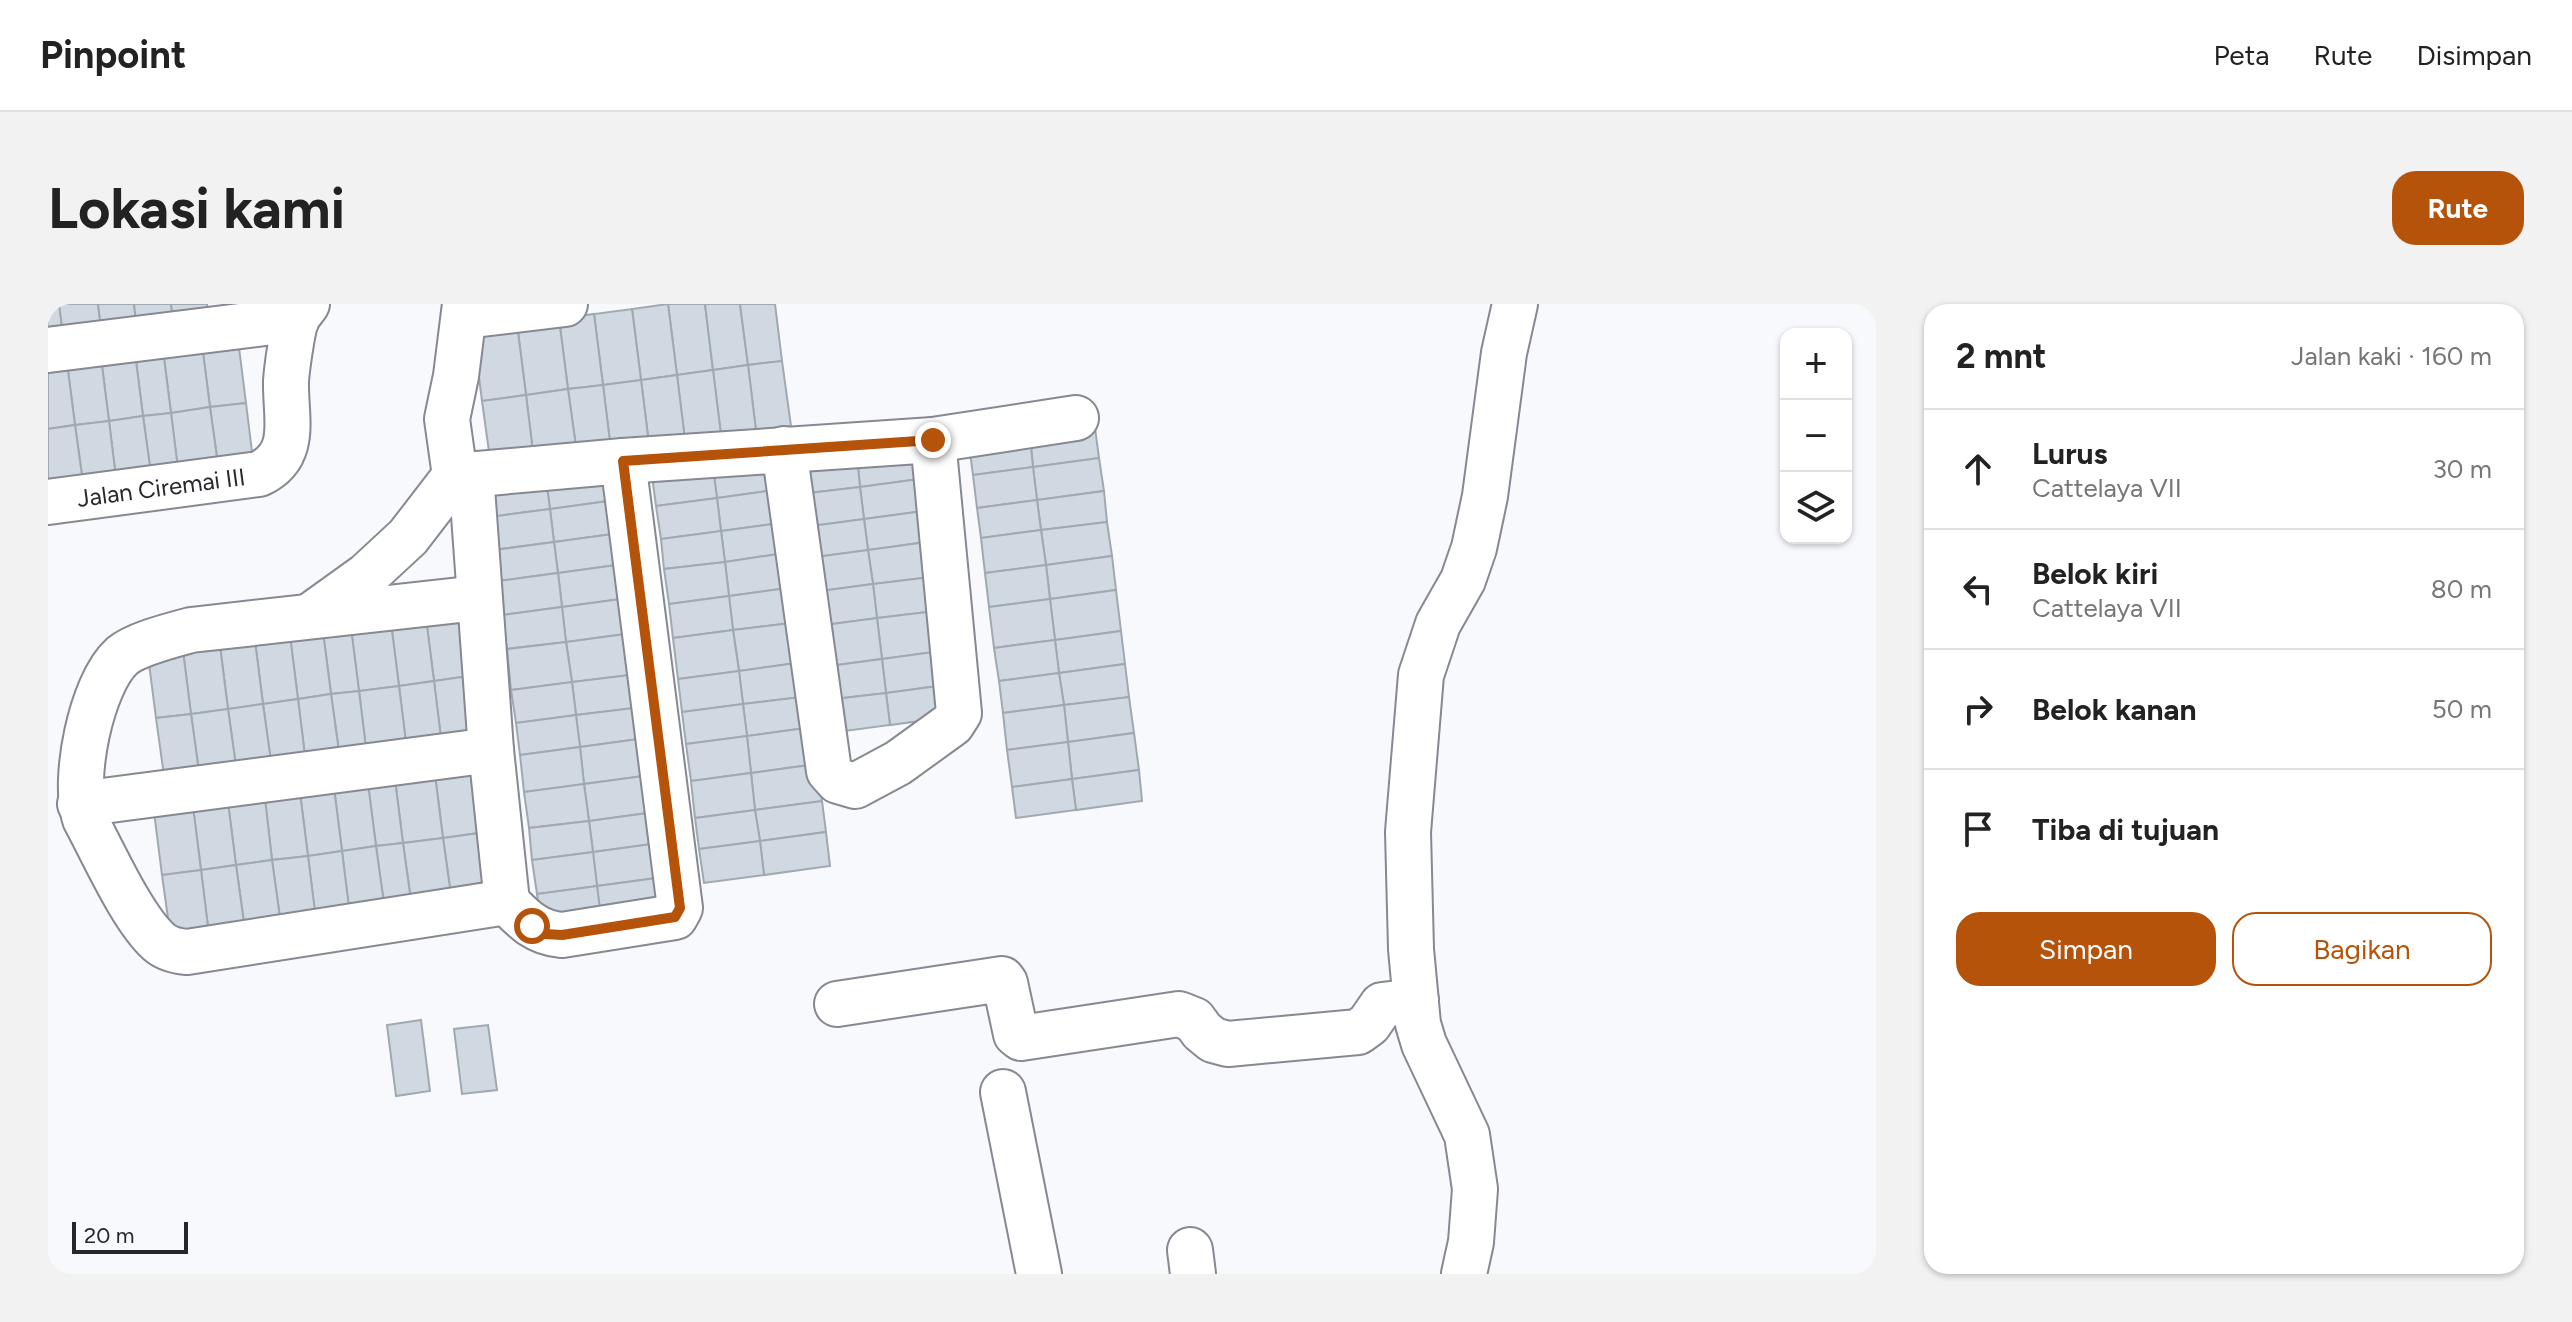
<!DOCTYPE html>
<html lang="id">
<head>
<meta charset="utf-8">
<style>
	:root { --surface:#fff; --page:#f2f2f2; --text:#222; --muted:#767676; --line:#e0e0e0; --accent:#b45309 }
	body { margin:0; font-family:Figtree,sans-serif; background:var(--page); color:var(--text) }
	.controls { position:absolute; right:24px; top:24px; display:grid; overflow:hidden; border-radius:16px; box-shadow:0 2px 6px #0004 }
	.controls button { width:72px; height:72px; display:grid; place-items:center; padding:0; border:0; border-bottom:2px solid var(--line); background:var(--surface); color:var(--text); font:40px sans-serif }
	.scale { position:absolute; left:24px; bottom:20px; width:116px; box-sizing:border-box; padding-left:8px; border:4px solid #26272b; border-top:0; font-size:22px; line-height:28px; white-space:nowrap; color:#26272b; -webkit-text-stroke:6px #f8f9fd; paint-order:stroke }
	.stop { position:absolute; width:24px; height:24px; margin:-18px; border:6px solid #b45309; border-radius:50%; background:#fff }
	.stop.end { background:#b45309; border-color:#fff; box-shadow:0 2px 8px #0008 }
	.list { margin:0; padding:0; list-style:none }
	h2 { display:flex; justify-content:space-between; align-items:center; height:104px; margin:0; padding:0 32px; font-size:34px }
	h2 small { font-size:26px; font-weight:400; color:var(--muted) }
	.list li { display:grid; grid-template-columns:52px 1fr auto; gap:24px; align-items:center; box-sizing:border-box; height:120px; padding:0 32px; border-top:2px solid var(--line) }
	.list b { display:block; font-size:30px; white-space:nowrap }
	.list p { margin:0; font-size:26px; white-space:nowrap; color:var(--muted) }
	.list em { font-size:26px; font-style:normal; color:var(--muted) }
	.actions { display:flex; gap:16px; padding:24px 32px }
	.actions a { flex:1; padding:18px 0; border:2px solid var(--accent); border-radius:24px; text-align:center; font-size:28px; color:var(--accent) }
	.actions .main { background:var(--accent); color:#fff }
	.icon { flex:none; width:44px; height:44px; fill:none; stroke:currentColor; stroke-width:2; stroke-linecap:round; stroke-linejoin:round }
	.map { position:relative; flex:none; width:1828px; height:970px; overflow:hidden; border-radius:24px }
	header { display:flex; align-items:center; gap:48px; box-sizing:border-box; height:112px; padding:0 40px; background:var(--surface); border-bottom:2px solid var(--line) }
	header strong { font-size:38px }
	nav { display:flex; gap:44px; margin-inline-start:auto; font-size:28px }
	.intro { display:flex; align-items:center; justify-content:space-between; box-sizing:border-box; height:192px; padding:0 48px }
	h1 { margin:0; font-size:56px }
	.button { padding:20px 36px; border-radius:24px; background:var(--accent); color:#fff; font-size:28px; font-weight:700 }
	main { display:flex; gap:48px; padding:0 48px }
	aside { flex:1; background:var(--surface); border-radius:24px; box-shadow:0 2px 6px #0004 }
	.map>svg:first-child { display:block }
	.building { fill:#d0d9e1; stroke:#a0a9b0; stroke-width:2 }
	.lines { fill:none; stroke-linecap:round; stroke-linejoin:round }
	.minor-casing { stroke:#868892; stroke-width:48 }
	.minor { stroke:#fff; stroke-width:44 }
	.route { stroke:#b45309; stroke-width:10 }
	.labels { text-anchor:middle; dominant-baseline:central; stroke-width:6; stroke-linejoin:round; paint-order:stroke }
	.street-label { font-size:24px; fill:#26272b; stroke:#f8f9fd }
</style>
</head>
<body>
<header>
<strong>Pinpoint</strong>
<nav><a>Peta</a><a>Rute</a><a>Disimpan</a></nav>
</header>
<div class="intro"><h1>Lokasi kami</h1><a class="button">Rute</a></div>
<main>
<div class="map">
<svg width="1828" height="970" viewBox="0 0 1828 970">
	<rect width="100%" height="100%" fill="#f8f9fd"/>
	<!-- building -->
	<g class="building">
		<polygon points="0,0 11,0 16,37 0,39"/>
		<polygon points="11,0 50,0 54,31 16,37"/>
		<polygon points="50,0 86,0 89,27 54,31"/>
		<polygon points="86,0 123,0 126,22 89,27"/>
		<polygon points="123,0 159,0 161,17 126,22"/>
		<polygon points="620,0 657,0 665,66 629,71"/>
		<polygon points="620,0 629,71 593,76 584,5"/>
		<polygon points="657,0 692,0 700,61 665,66"/>
		<polygon points="692,0 727,0 734,57 700,61"/>
		<polygon points="584,5 593,76 555,81 546,10"/>
		<polygon points="546,10 555,81 520,85 511,15"/>
		<polygon points="511,15 520,85 478,91 469,20"/>
		<polygon points="469,20 478,91 434,97 425,26"/>
		<polygon points="189,28 198,99 162,103 153,33"/>
		<polygon points="153,33 162,103 123,109 114,38"/>
		<polygon points="114,38 123,109 95,112 86,41"/>
		<polygon points="86,41 95,112 61,117 52,46"/>
		<polygon points="52,46 61,117 27,121 18,51"/>
		<polygon points="18,51 27,121 0,125 0,53"/>
		<polygon points="734,57 743,122 708,127 700,61"/>
		<polygon points="700,61 708,127 673,131 665,66"/>
		<polygon points="665,66 673,131 637,136 629,71"/>
		<polygon points="629,71 637,136 601,140 593,76"/>
		<polygon points="593,76 601,140 563,146 555,81"/>
		<polygon points="555,81 563,146 529,150 520,85"/>
		<polygon points="520,85 529,150 486,156 478,91"/>
		<polygon points="478,91 486,156 443,162 434,97"/>
		<polygon points="198,99 206,164 171,168 162,103"/>
		<polygon points="162,103 171,168 131,173 123,109"/>
		<polygon points="123,109 131,173 104,177 95,112"/>
		<polygon points="95,112 104,177 69,182 61,117"/>
		<polygon points="61,117 69,182 36,186 27,121"/>
		<polygon points="27,121 36,186 0,191 0,125"/>
		<polygon points="1047,124 1051,154 985,163 982,133"/>
		<polygon points="982,133 985,163 925,171 921,141"/>
		<polygon points="875,143 879,174 812,183 809,152"/>
		<polygon points="809,152 812,183 752,190 748,160"/>
		<polygon points="1051,154 1056,187 989,196 985,163"/>
		<polygon points="731,155 735,185 669,194 665,164"/>
		<polygon points="985,163 989,196 929,204 925,171"/>
		<polygon points="665,164 669,194 608,202 604,172"/>
		<polygon points="564,166 568,196 502,205 498,175"/>
		<polygon points="879,174 883,206 816,215 812,183"/>
		<polygon points="498,175 502,205 442,213 438,183"/>
		<polygon points="812,183 816,215 756,223 752,190"/>
		<polygon points="735,185 739,218 673,227 669,194"/>
		<polygon points="1056,187 1059,218 993,226 989,196"/>
		<polygon points="669,194 673,227 613,235 608,202"/>
		<polygon points="568,196 572,229 506,238 502,205"/>
		<polygon points="989,196 993,226 933,234 929,204"/>
		<polygon points="502,205 506,238 446,246 442,213"/>
		<polygon points="883,206 886,237 820,246 816,215"/>
		<polygon points="816,215 820,246 760,254 756,223"/>
		<polygon points="739,218 743,248 677,258 673,227"/>
		<polygon points="1059,218 1064,252 998,261 993,226"/>
		<polygon points="993,226 998,261 937,269 933,234"/>
		<polygon points="673,227 677,258 616,265 613,235"/>
		<polygon points="572,229 576,260 510,269 506,238"/>
		<polygon points="886,237 891,272 825,280 820,246"/>
		<polygon points="506,238 510,269 450,277 446,246"/>
		<polygon points="820,246 825,280 765,288 760,254"/>
		<polygon points="743,248 747,283 681,292 677,258"/>
		<polygon points="1064,252 1068,286 1002,295 998,261"/>
		<polygon points="677,258 681,292 621,300 616,265"/>
		<polygon points="576,260 580,294 514,303 510,269"/>
		<polygon points="998,261 1002,295 941,303 937,269"/>
		<polygon points="510,269 514,303 454,311 450,277"/>
		<polygon points="891,272 896,306 829,314 825,280"/>
		<polygon points="825,280 829,314 769,322 765,288"/>
		<polygon points="747,283 751,318 685,326 681,292"/>
		<polygon points="1068,286 1073,327 1007,336 1002,295"/>
		<polygon points="681,292 685,326 625,334 621,300"/>
		<polygon points="580,294 585,329 518,338 514,303"/>
		<polygon points="1002,295 1007,336 946,344 941,303"/>
		<polygon points="411,301 421,372 386,377 377,306"/>
		<polygon points="514,303 518,338 459,345 454,311"/>
		<polygon points="377,306 386,377 351,382 342,311"/>
		<polygon points="896,306 900,346 834,355 829,314"/>
		<polygon points="342,311 351,382 311,387 302,316"/>
		<polygon points="829,314 834,355 774,363 769,322"/>
		<polygon points="302,316 311,387 283,390 274,320"/>
		<polygon points="751,318 756,358 691,367 685,326"/>
		<polygon points="274,320 283,390 250,395 241,324"/>
		<polygon points="241,324 250,395 215,400 206,329"/>
		<polygon points="685,326 691,367 630,375 625,334"/>
		<polygon points="1073,327 1077,360 1011,369 1007,336"/>
		<polygon points="206,329 215,400 180,405 171,334"/>
		<polygon points="585,329 590,370 524,378 518,338"/>
		<polygon points="171,334 180,405 143,410 134,339"/>
		<polygon points="1007,336 1011,369 951,377 946,344"/>
		<polygon points="518,338 524,378 463,386 459,345"/>
		<polygon points="134,339 143,410 108,414 99,344"/>
		<polygon points="900,346 905,380 838,389 834,355"/>
		<polygon points="834,355 838,389 778,396 774,363"/>
		<polygon points="756,358 761,392 695,400 691,367"/>
		<polygon points="1077,360 1081,393 1016,401 1011,369"/>
		<polygon points="691,367 695,400 634,408 630,375"/>
		<polygon points="1011,369 1016,401 955,409 951,377"/>
		<polygon points="590,370 594,403 528,411 524,378"/>
		<polygon points="421,372 429,437 394,442 386,377"/>
		<polygon points="386,377 394,442 359,447 351,382"/>
		<polygon points="524,378 528,411 468,419 463,386"/>
		<polygon points="905,380 909,412 842,421 838,389"/>
		<polygon points="351,382 359,447 319,452 311,387"/>
		<polygon points="311,387 319,452 292,455 283,390"/>
		<polygon points="838,389 842,421 782,429 778,396"/>
		<polygon points="283,390 292,455 258,460 250,395"/>
		<polygon points="761,392 765,423 699,432 695,400"/>
		<polygon points="1081,393 1086,429 1020,438 1016,401"/>
		<polygon points="250,395 258,460 224,465 215,400"/>
		<polygon points="215,400 224,465 189,469 180,405"/>
		<polygon points="695,400 699,432 638,440 634,408"/>
		<polygon points="1016,401 1020,438 959,446 955,409"/>
		<polygon points="594,403 598,434 532,443 528,411"/>
		<polygon points="180,405 189,469 152,475 143,410"/>
		<polygon points="143,410 152,475 117,479 108,414"/>
		<polygon points="528,411 532,443 472,451 468,419"/>
		<polygon points="765,423 769,460 703,469 699,432"/>
		<polygon points="1086,429 1091,466 1024,475 1020,438"/>
		<polygon points="699,432 703,469 643,477 638,440"/>
		<polygon points="598,434 603,471 536,480 532,443"/>
		<polygon points="1020,438 1024,475 964,483 959,446"/>
		<polygon points="532,443 536,480 476,488 472,451"/>
		<polygon points="421,458 431,529 395,534 386,463"/>
		<polygon points="769,460 774,497 707,506 703,469"/>
		<polygon points="386,463 395,534 355,539 346,468"/>
		<polygon points="1091,466 1094,497 1028,506 1024,475"/>
		<polygon points="346,468 355,539 328,542 319,472"/>
		<polygon points="703,469 707,506 647,514 643,477"/>
		<polygon points="603,471 607,508 541,517 536,480"/>
		<polygon points="319,472 328,542 294,547 285,476"/>
		<polygon points="1024,475 1028,506 968,514 964,483"/>
		<polygon points="285,476 294,547 260,552 251,481"/>
		<polygon points="536,480 541,517 481,524 476,488"/>
		<polygon points="251,481 260,552 224,556 216,486"/>
		<polygon points="216,486 224,556 188,561 179,491"/>
		<polygon points="179,491 188,561 153,566 144,495"/>
		<polygon points="144,495 153,566 114,571 105,500"/>
		<polygon points="774,497 778,528 712,537 707,506"/>
		<polygon points="707,506 712,537 651,545 647,514"/>
		<polygon points="607,508 611,539 545,548 541,517"/>
		<polygon points="541,517 545,548 484,556 481,524"/>
		<polygon points="778,528 782,562 716,571 712,537"/>
		<polygon points="431,529 439,594 404,598 395,534"/>
		<polygon points="395,534 404,598 364,604 355,539"/>
		<polygon points="712,537 716,571 656,579 651,545"/>
		<polygon points="355,539 364,604 337,607 328,542"/>
		<polygon points="611,539 616,573 549,582 545,548"/>
		<polygon points="328,542 337,607 302,612 294,547"/>
		<polygon points="294,547 302,612 268,616 260,552"/>
		<polygon points="545,548 549,582 489,590 484,556"/>
		<polygon points="260,552 268,616 233,621 224,556"/>
		<polygon points="224,556 233,621 197,626 188,561"/>
		<polygon points="188,561 197,626 161,631 153,566"/>
		<polygon points="153,566 161,631 123,636 114,571"/>
		<polygon points="616,573 619,605 553,614 549,582"/>
		<polygon points="549,582 553,614 493,622 489,590"/>
		<polygon points="373,716 382,787 348,792 339,721"/>
		<polygon points="440,721 449,786 414,790 406,725"/>
	</g>
	<g class="lines">
		<!-- minor casing -->
		<g class="minor-casing">
			<g id="minor">
				<polyline points="417,12 517,0"/>
				<polyline points="0,46 249,15"/>
				<polyline points="736,145 781,467 790,477 807,482 850,459 904,420 911,409 885,136"/>
				<polyline points="423,170 443,446 459,598"/>
				<polyline points="407,172 575,157 885,136 1028,114"/>
				<path id="s1" d="M0,198L211,170C251,151 237,113 238,77C239,63 244,28 248,16C250,10 256,5 259,0"/>
				<path d="M430,294L143,326C125,331 88,340 74,352C43,380 24,476 37,515C55,548 84,614 111,638C119,645 128,647 139,648L459,598"/>
				<polyline points="262,312 319,271 360,233 407,172 399,115 408,72 417,0"/>
				<polyline points="32,500 443,446"/>
				<path d="M459,598C476,616 489,629 514,631L627,613L632,604L575,157"/>
				<polyline points="789,700 954,675 957,679 968,730 973,734 1131,710 1146,716 1154,727 1165,736 1180,740 1310,728 1321,720 1334,701 1368,697"/>
				<polyline points="955,788 991,970"/>
				<polyline points="1142,946 1145,970"/>
				<polyline points="1416,970 1423,938 1427,885 1419,831 1376,740 1370,720 1363,645 1360,528 1373,371 1390,320 1415,276 1426,244 1437,192 1456,49 1467,0"/>
			</g>
		</g>
		<!-- minor -->
		<use href="#minor" class="minor"/>
	</g>
	<g class="lines">
		<!-- route -->
		<polyline class="route" points="484,622 497,630 514,631 627,613 632,604 575,157 885,136"/>
	</g>
	<g class="labels">
		<!-- street labels -->
		<g class="street-label">
			<text stroke="none"><textPath href="#s1" startOffset="114">Jalan Ciremai III</textPath></text>
		</g>
	</g>
</svg>
<div class="controls">
<button>+</button>
<button>−</button>
<button><svg class="icon" aria-label="layers" viewBox="0 0 24 24"><path d="M12 4l9 5-9 5-9-5zM3 14l9 5 9-5"/></svg></button>
</div>
<div class="scale">20 m</div>
<div class="stop" style="left:484px;top:622px"></div>
<div class="stop end" style="left:885px;top:136px"></div>
</div>
<aside>
<h2>2 mnt<small>Jalan kaki · 160 m</small></h2>
<ul class="list">
<li><svg class="icon" aria-label="ahead" viewBox="0 0 24 24"><path d="M12 20V5M6 11l6-6 6 6"/></svg><div><b>Lurus</b><p>Cattelaya VII</p></div><em>30 m</em></li>
<li><svg class="icon" aria-label="left" viewBox="0 0 24 24"><path d="M17 20v-9H6M10 6l-5 5 5 5"/></svg><div><b>Belok kiri</b><p>Cattelaya VII</p></div><em>80 m</em></li>
<li><svg class="icon" aria-label="right" viewBox="0 0 24 24"><path d="M7 20v-9h11M14 6l5 5-5 5"/></svg><div><b>Belok kanan</b></div><em>50 m</em></li>
<li><svg class="icon" aria-label="arrive" viewBox="0 0 24 24"><path d="M6 21V4h12l-3 4 3 4H6"/></svg><div><b>Tiba di tujuan</b></div></li>
</ul>
<div class="actions"><a class="main">Simpan</a><a>Bagikan</a></div>
</aside>
</main>
</body>
</html>
